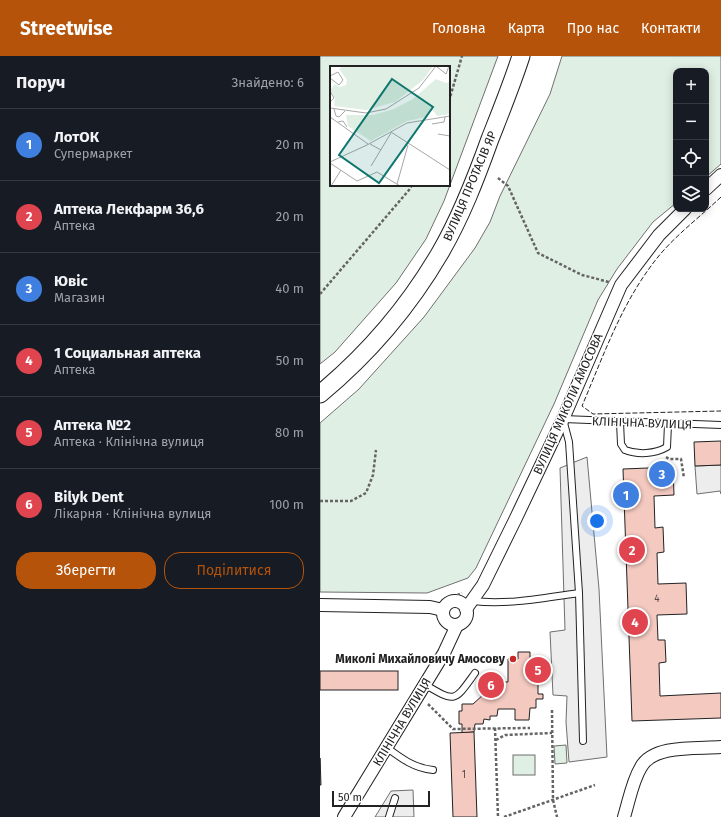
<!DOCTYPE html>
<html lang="uk">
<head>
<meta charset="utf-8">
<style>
	:root { --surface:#171b24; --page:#20242c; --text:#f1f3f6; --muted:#9ea1a6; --line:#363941; --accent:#b45309 }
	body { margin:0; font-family:"Fira Sans",sans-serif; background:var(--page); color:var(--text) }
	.controls { position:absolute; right:12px; top:12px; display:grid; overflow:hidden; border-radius:8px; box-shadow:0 2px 10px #0003 }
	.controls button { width:36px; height:36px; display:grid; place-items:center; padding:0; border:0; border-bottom:1px solid var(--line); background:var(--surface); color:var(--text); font:20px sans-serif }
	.scale { position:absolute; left:12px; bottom:10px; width:98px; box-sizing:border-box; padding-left:4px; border:2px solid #222; border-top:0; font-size:11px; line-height:14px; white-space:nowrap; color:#222; -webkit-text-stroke:3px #fff; paint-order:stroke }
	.you { position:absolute; left:277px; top:465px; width:14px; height:14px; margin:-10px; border:3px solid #fff; border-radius:50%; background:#1a73e8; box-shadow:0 0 0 6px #1a73e833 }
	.badge { display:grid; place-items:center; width:26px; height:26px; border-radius:50%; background:var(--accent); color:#fff; font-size:13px; font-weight:700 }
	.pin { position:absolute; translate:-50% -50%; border:2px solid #fff; box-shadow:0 1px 4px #0006 }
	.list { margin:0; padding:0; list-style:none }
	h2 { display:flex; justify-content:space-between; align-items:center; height:52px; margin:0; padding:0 16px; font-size:17px }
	h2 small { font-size:13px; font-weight:400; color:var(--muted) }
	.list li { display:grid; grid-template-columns:26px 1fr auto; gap:12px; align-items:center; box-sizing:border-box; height:72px; padding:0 16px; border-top:1px solid var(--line) }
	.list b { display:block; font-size:15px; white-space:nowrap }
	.list p { margin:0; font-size:13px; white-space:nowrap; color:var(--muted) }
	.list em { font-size:13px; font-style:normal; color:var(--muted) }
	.actions { display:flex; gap:8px; padding:12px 16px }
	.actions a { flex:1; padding:9px 0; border:1px solid var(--accent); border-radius:16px; text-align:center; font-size:14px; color:var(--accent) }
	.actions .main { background:var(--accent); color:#fff }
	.icon { flex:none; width:22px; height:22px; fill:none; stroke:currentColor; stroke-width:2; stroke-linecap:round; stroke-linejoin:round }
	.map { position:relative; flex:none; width:401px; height:761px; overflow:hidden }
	header { display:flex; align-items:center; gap:24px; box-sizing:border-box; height:56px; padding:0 20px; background:var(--accent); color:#fff }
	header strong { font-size:19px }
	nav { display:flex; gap:22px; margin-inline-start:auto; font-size:14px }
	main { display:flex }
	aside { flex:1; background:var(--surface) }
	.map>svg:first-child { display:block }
	.green { fill:#e0efe3; stroke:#6f6f6f; fill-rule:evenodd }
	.parking { fill:#ededed; stroke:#6f6f6f }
	.building { fill:#f3c9c0; stroke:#222 }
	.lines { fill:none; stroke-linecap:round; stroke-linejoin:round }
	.service-casing { stroke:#222; stroke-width:8 }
	.minor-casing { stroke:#222; stroke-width:14 }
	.secondary-casing { stroke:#222; stroke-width:19 }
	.path { stroke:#646464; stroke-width:2.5; stroke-dasharray:3 2; stroke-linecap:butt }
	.service { stroke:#fff; stroke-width:6 }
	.minor { stroke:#fff; stroke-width:12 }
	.secondary { stroke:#fff; stroke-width:17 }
	.fence { stroke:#222; stroke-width:1; stroke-dasharray:5 2; stroke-linecap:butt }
	.poi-dot { fill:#c62828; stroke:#fff; stroke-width:1.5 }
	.labels { text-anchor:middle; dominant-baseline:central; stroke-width:3; stroke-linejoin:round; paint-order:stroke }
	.number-label { font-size:10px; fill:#564c4a }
	.street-label { font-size:12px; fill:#222; stroke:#fff }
	.poi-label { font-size:12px; font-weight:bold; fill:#222; stroke:#fff; text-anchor:end }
	.inset-road { fill:none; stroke:#a7a7a7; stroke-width:1 }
	.view { fill:#0f766e; fill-opacity:0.15; stroke:#0f766e; stroke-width:2 }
	.inset-edge { fill:none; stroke:#222; stroke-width:2 }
</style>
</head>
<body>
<header>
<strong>Streetwise</strong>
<nav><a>Головна</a><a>Карта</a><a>Про нас</a><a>Контакти</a></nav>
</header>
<main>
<aside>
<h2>Поруч<small>Знайдено: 6</small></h2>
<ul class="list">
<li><span class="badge" style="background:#3f7fe0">1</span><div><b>ЛотОК</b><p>Супермаркет</p></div><em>20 m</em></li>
<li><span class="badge" style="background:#e0444e">2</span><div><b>Аптека Лекфарм 36,6</b><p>Аптека</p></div><em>20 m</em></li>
<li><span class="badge" style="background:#3f7fe0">3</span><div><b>Ювіс</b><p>Магазин</p></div><em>40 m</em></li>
<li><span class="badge" style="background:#e0444e">4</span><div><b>1 Социальная аптека</b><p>Аптека</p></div><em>50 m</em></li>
<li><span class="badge" style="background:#e0444e">5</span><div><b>Аптека №2</b><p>Аптека · Клінічна вулиця</p></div><em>80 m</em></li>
<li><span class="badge" style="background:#e0444e">6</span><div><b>Bilyk Dent</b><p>Лікарня · Клінічна вулиця</p></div><em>100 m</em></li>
</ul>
<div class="actions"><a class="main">Зберегти</a><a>Поділитися</a></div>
</aside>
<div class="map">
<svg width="401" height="761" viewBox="0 0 401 761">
	<rect width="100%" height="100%" fill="#fff"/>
	<!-- green -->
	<g class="green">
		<path d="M0,0H178L124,145L106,183L76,227L15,296L0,308ZM11,11H129V129H11Z"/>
		<polygon points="242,0 401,0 401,108 386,121 386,15 356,15 356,147 333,166 297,213 278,244 234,348 156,512 148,522 107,537 0,536 0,367 39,333 104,261 155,192 170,166 180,140 230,38"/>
		<polygon points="246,689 247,707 235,708 234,690"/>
		<rect x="193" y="699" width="22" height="20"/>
	</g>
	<!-- parking -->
	<g class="parking">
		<polygon points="267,401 279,533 287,701 249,706 246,666 247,640 233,639 230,576 245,574 240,412"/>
		<polygon points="401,409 401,438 400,435 377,438 375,410"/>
		<polygon points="93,734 94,761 55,761 71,735"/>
	</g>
	<!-- building -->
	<g class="building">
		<polygon points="401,385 401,409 375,410 374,386"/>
		<polygon points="353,411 354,439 334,440 335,472 343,471 344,496 337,497 338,528 366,527 367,558 337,559 338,584 345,584 346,606 339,607 340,640 401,637 401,662 312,665 303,413"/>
		<polygon points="198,596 210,596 210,603 216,603 215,613 222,613 222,620 218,620 218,638 223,638 223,643 216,643 216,652 210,652 209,664 195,664 195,653 178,653 177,660 170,660 170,664 164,663 163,668 155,668 154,676 142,677 142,668 139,668 139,655 142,655 142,648 153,648 164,638 165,625 188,626 188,603 198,603"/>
		<rect x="0" y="615" width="78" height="19"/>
		<polygon points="154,676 157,761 133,761 130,677"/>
		<polygon points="0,702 1,729 0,729"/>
	</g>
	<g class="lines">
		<!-- service casing -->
		<g class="service-casing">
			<g id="service">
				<path d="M300,366L301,388L305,394C318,399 335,398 347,391L348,368"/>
				<path d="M153,545C188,549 224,542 259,537"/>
				<path d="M104,628C136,647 134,646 155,617"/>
				<polyline points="263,685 259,537 249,386 243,363 401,369"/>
				<path d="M66,691C82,703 94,712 113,714"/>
				<polyline points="69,761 75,742"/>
			</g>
		</g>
		<!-- minor casing -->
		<g class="minor-casing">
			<g id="minor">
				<polyline points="386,133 401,119"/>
				<circle cx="135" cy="557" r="12"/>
				<polyline points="0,549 110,551 123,554"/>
				<polyline points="146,553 163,529 195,464 243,363 301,229 339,179 365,153"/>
				<polyline points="24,761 124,597 137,569"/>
				<path d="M304,761C309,745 312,726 321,711C334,688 378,693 401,691"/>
			</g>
		</g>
		<!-- secondary casing -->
		<g class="secondary-casing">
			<path id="secondary" d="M0,338C47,299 89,250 120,197C141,161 156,122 170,83C181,55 192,28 201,0"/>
		</g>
		<!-- path -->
		<g class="path">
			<polyline points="129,45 142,0"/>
			<polyline points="178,122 188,130 218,197 262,219 289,226"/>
			<polyline points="0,238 89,134 92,129"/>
			<polyline points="346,401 349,403 361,403 364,422"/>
			<polyline points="0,445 31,445 46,437 53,419 56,394"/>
			<polyline points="128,543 142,537"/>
			<polyline points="108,648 133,673 210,672"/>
			<polyline points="232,654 233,744 237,761"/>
			<polyline points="175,672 178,761"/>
			<polyline points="176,684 185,679 232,677"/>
			<polyline points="184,761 275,729"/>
		</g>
		<!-- service -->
		<use href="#service" class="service"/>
		<!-- minor -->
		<use href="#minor" class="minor"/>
		<!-- secondary -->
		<use href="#secondary" class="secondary"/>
		<!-- fence -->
		<path class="fence" d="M401,141C382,159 360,176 343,195C304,240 285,296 262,350L273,358L401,355"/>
	</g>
	<!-- markers -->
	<circle class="poi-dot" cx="193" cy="603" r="4"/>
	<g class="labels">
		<!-- number labels -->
		<g class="number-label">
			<text x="337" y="543">4</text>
			<text x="144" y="719">1</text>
		</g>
		<!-- street labels -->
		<g class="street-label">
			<text transform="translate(150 130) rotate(-67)">ВУЛИЦЯ ПРОТАСІВ ЯР</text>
			<text transform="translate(248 348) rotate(-66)">ВУЛИЦЯ МИКОЛИ АМОСОВА</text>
			<text transform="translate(322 367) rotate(2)">КЛІНІЧНА ВУЛИЦЯ</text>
			<text transform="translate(82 666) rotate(-59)">КЛІНІЧНА ВУЛИЦЯ</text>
		</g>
		<!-- poi labels -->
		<g class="poi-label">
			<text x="185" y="603">Миколі Михайловичу Амосову</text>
		</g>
	</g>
	<!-- overview -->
	<g transform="translate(10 10)">
		<rect width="120" height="120" fill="#fff"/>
		<path d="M13,0H103L93,14L65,36L36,44L4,40L5,32L0,24L5,18L10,21L16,19L17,14L9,3ZM106,13L116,17L120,16V48L107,50L102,43L96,51L77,55L41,75L18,60L16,49H43L64,43L83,33Z" fill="#e0efe3"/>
		<path class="inset-road" d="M106,0L116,8L119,0M0,10L8,6L13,14L9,19L0,12M0,25L4,32L0,36M0,42L36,47L56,43L89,22L106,0M4,43L6,50L9,51L15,45M0,51L38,78M8,56L13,55L17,61M102,58L114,56L115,51M61,66L120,104M108,68L120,70M40,78L51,84M0,96L37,79L77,57L120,50M0,97L27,115L47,106L70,120M41,100L61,67M67,118L78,79M1,120L11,104"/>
		<path class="view" d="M62,13L103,41L49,117L9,89Z"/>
		<rect width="120" height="120" class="inset-edge"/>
	</g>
</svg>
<div class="controls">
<button>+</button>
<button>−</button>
<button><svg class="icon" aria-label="locate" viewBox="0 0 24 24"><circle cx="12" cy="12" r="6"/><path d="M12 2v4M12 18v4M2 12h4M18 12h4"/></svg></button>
<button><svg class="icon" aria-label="layers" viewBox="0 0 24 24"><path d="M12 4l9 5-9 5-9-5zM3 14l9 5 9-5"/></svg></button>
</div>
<div class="scale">50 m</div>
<div class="you"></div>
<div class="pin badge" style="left:306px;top:439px;background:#3f7fe0">1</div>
<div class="pin badge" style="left:312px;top:494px;background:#e0444e">2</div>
<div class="pin badge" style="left:342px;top:418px;background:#3f7fe0">3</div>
<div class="pin badge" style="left:315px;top:566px;background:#e0444e">4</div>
<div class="pin badge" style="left:218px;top:614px;background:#e0444e">5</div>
<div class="pin badge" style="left:171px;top:629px;background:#e0444e">6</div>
</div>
</main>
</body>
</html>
